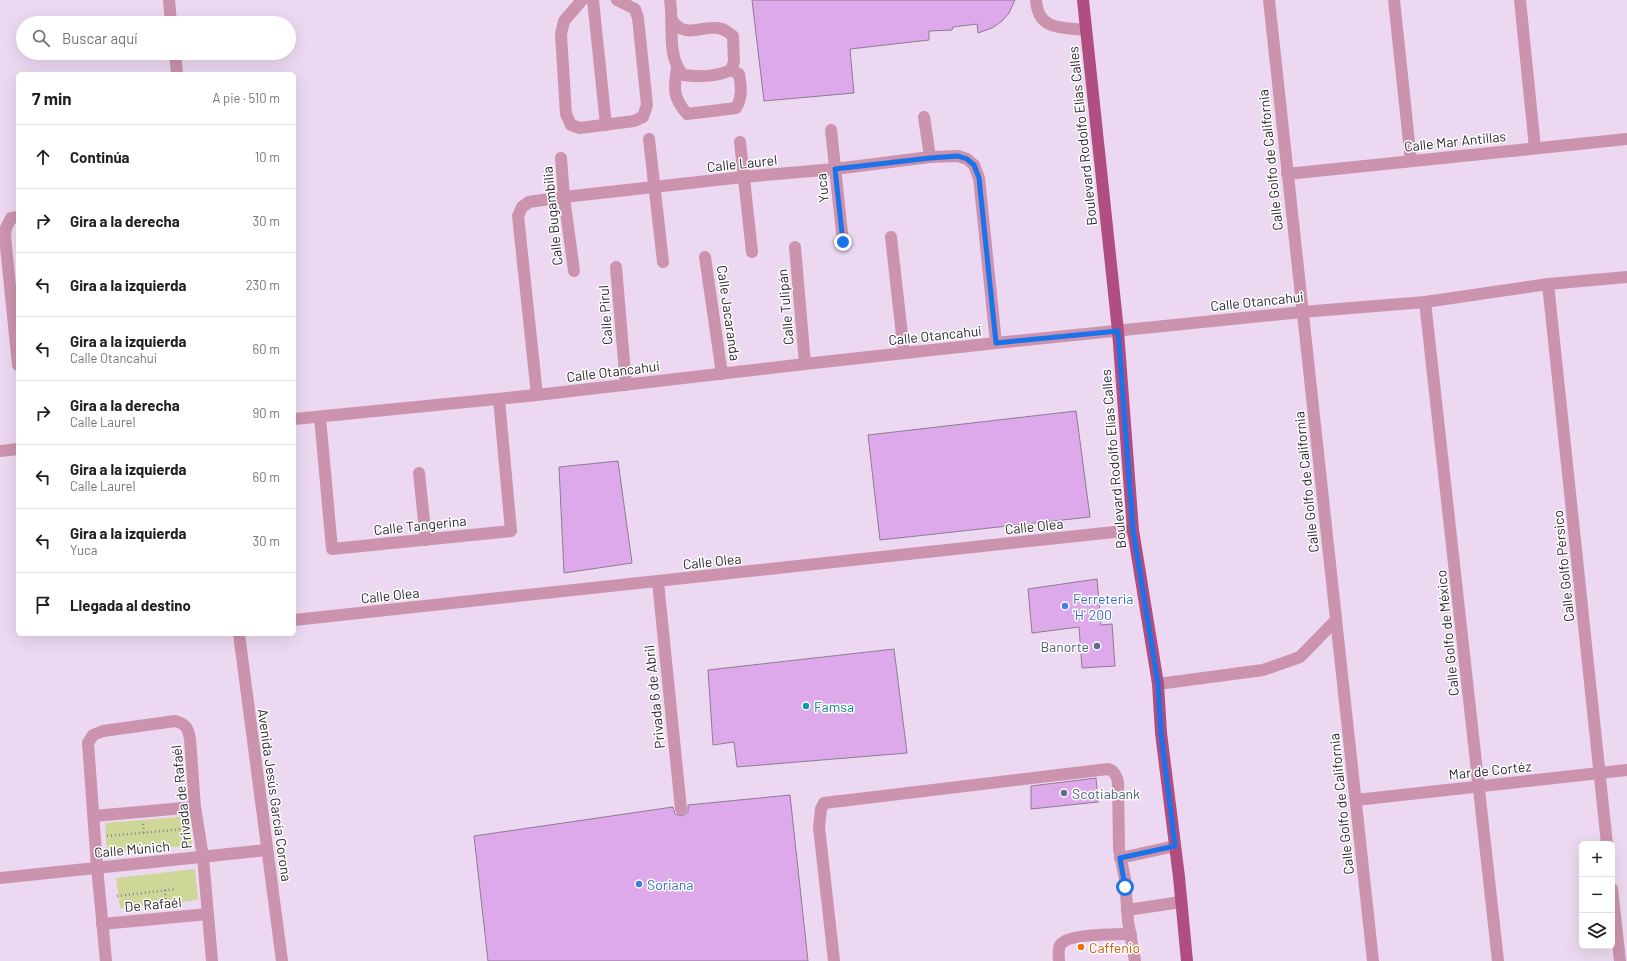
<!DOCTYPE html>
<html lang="es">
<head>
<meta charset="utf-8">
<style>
	:root { --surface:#fff; --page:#f6f6f6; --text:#202124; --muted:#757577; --line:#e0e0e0 }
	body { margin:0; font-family:Barlow,sans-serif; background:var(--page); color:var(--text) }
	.controls { position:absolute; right:12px; bottom:12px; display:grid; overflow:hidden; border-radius:6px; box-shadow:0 4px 16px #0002 }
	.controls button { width:36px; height:36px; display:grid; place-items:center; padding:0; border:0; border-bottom:1px solid var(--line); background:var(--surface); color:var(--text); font:20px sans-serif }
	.stop { position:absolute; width:12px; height:12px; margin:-9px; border:3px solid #1a73e8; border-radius:50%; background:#fff }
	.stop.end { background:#1a73e8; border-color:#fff; box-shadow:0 1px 4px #0008 }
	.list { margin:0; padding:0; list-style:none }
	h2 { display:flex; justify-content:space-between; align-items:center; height:52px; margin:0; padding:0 16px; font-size:17px }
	h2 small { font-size:13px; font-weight:400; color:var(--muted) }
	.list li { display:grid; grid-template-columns:26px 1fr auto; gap:12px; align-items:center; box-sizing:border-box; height:64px; padding:0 16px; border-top:1px solid var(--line) }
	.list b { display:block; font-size:15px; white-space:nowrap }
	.list p { margin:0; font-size:13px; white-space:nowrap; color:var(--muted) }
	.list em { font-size:13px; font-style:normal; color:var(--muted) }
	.icon { flex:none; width:22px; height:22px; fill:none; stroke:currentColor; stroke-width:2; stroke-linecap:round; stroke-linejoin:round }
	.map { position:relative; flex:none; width:1627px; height:961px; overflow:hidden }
	.search { position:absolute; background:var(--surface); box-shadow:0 4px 16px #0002; left:16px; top:16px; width:280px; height:44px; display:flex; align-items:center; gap:10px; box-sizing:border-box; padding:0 14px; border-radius:22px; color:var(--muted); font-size:15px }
	.panel { position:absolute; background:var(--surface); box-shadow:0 4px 16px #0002; left:16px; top:72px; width:280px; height:564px; border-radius:6px }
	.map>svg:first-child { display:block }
	.green { fill:#ced698 }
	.building { fill:#dda9eb; stroke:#8d7c91 }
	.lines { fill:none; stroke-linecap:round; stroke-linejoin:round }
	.path { stroke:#908393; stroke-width:2.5; stroke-dasharray:1 3; stroke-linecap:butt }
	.minor { stroke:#cb93ad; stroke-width:12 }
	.major { stroke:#b04d81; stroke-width:12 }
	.route { stroke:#1a73e8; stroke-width:5 }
	.shop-dot { fill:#3f7fe0; stroke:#fff; stroke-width:1.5 }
	.service-dot { fill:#5c6f8a; stroke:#fff; stroke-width:1.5 }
	.culture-dot { fill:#0f9aa8; stroke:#fff; stroke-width:1.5 }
	.food-dot { fill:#e8710a; stroke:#fff; stroke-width:1.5 }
	.labels { text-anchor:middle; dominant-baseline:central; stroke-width:3; stroke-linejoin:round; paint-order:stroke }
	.street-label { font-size:14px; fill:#2e2730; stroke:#fff }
	.shop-label { font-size:14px; fill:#366cbe; stroke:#fff; text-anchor:start }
	.service-label { font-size:14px; fill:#4e5e75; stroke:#fff; text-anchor:end }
	.culture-label { font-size:14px; fill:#0d838f; stroke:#fff; text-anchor:start }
	.food-label { font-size:14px; fill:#c56008; stroke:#fff; text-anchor:start }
</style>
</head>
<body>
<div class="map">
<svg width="1627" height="961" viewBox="0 0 1627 961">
	<rect width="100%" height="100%" fill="#ecd9f1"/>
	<!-- green -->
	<g class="green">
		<polygon points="190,816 192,845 107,853 105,823"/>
		<polygon points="195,869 198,900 120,908 116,878"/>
	</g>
	<!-- building -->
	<g class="building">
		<polygon points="752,0 1015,0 1009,13 1002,21 992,28 978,33 977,24 953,27 952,30 929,31 929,40 850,49 854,93 764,101"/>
		<polygon points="1076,411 1090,517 880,540 868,435"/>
		<polygon points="618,461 632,563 564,573 559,467"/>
		<polygon points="1097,579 1101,625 1112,624 1115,666 1082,668 1079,627 1032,633 1028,589"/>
		<polygon points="894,649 907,753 737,767 734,742 713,745 708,670"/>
		<polygon points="1096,778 1098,802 1031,809 1031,786"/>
		<polygon points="790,795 808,961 488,961 474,836 673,807 675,814 682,816 688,812 688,805"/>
	</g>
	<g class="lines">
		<!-- path -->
		<g class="path">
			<polyline points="143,824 144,833"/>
			<polyline points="107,836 185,829"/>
			<polyline points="165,890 166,905"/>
			<polyline points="117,896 176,889"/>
		</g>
		<!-- minor -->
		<g class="minor">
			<polyline points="169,0 171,23"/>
			<polyline points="582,0 564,21 561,34 566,114 571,125 580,128 634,121 643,117 647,105 638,18 635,9 617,0"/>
			<polyline points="593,0 606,125"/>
			<path d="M670,0C674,25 666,55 683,75C700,77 715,77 731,70L734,62L733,36C730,34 726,30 722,29C704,23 686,41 672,20"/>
			<path d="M1036,0C1038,31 1062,27 1086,30"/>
			<polyline points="1269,0 1373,961"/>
			<polyline points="1394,0 1411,161"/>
			<polyline points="1520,0 1535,148"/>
			<polyline points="175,53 177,74"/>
			<path d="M677,68C674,89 672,96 687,114L736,108C743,96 741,87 739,74L731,70"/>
			<polyline points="924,117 930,157"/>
			<polyline points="831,130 843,242"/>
			<polyline points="649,139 663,262"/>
			<polyline points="740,142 752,252"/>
			<polyline points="561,158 564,197 574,271"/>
			<polyline points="1287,174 1627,139"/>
			<polyline points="18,217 11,218 6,228 5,237 18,365"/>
			<polyline points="891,237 904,353"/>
			<polyline points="795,247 805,364"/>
			<polyline points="705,257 722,374"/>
			<polyline points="616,267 626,385"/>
			<polyline points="1548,284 1607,844"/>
			<polyline points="1425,302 1498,961"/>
			<polyline points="537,395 518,216 522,207 529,202 564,197 743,177 835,169 930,157 958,156 967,159 974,165 979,178 996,343"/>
			<polyline points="320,417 332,549 511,531 499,399"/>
			<polyline points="294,419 537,395 805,364 996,343 1302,312 1425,302 1548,284 1627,277"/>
			<polyline points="0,451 18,449"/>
			<polyline points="419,473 426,540"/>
			<polyline points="658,582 681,809"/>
			<polyline points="294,620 1133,530"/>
			<polyline points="239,634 282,961"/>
			<polyline points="1158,684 1263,670 1300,657 1336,620"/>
			<polyline points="1356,800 1627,770"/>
			<polyline points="94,816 195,807"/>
			<polyline points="1120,858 1175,846"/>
			<polyline points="0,878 267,850"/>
			<polyline points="1612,889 1620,961"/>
			<polyline points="1127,910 1181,902"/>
			<polyline points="102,924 208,914"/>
			<path d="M106,961L97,867L88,743L93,735L103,731L175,721C186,724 188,728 190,739L195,807L203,857L212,961"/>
			<path d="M834,961L819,827L821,809L824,803L1108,769C1114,770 1117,777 1118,782L1119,849L1125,879L1128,921L1135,961"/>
			<path d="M1059,961C1059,955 1057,947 1062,943C1070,934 1118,934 1131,934"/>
		</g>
		<!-- major -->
		<polyline class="major" points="1083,0 1118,331 1133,530 1158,684 1161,733 1179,877 1187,961"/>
	</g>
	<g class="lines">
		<!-- route -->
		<polyline class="route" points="843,242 835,169 930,158 958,156 967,159 974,165 979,178 996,343 1118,331 1133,530 1158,684 1161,733 1175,846 1120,858 1125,887"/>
	</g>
	<!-- markers -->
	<g class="shop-dot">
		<circle cx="1065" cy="606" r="4"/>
		<circle cx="639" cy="884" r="4"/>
	</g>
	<g class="service-dot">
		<circle cx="1097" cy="646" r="4"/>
		<circle cx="1064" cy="793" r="4"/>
	</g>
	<circle class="culture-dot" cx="806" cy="706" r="4"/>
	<circle class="food-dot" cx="1081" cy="947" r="4"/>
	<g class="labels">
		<!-- street labels -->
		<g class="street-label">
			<text transform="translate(1082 136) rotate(-96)">Boulevard Rodolfo Elías Calles</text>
			<text transform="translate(1455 141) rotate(-6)">Calle Mar Antillas</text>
			<text transform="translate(1270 160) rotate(-96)">Calle Golfo de California</text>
			<text transform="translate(742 163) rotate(-6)">Calle Laurel</text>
			<text transform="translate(822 188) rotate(-96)">Yuca</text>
			<text transform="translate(552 216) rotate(-96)">Calle Bugambilia</text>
			<text transform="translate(1257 301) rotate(-6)">Calle Otancahui</text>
			<text transform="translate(785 307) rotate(-95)">Calle Tulipán</text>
			<text transform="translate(729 313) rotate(82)">Calle Jacaranda</text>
			<text transform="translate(605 315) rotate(-94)">Calle Pirul</text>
			<text transform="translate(935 335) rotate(-6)">Calle Otancahui</text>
			<text transform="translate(613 371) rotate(-7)">Calle Otancahui</text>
			<text transform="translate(1113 459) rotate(-95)">Boulevard Rodolfo Elías Calles</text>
			<text transform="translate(1306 482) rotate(-96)">Calle Golfo de California</text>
			<text transform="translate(420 525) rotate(-6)">Calle Tangerina</text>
			<text transform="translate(1034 526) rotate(-6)">Calle Olea</text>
			<text transform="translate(712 561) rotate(-6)">Calle Olea</text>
			<text transform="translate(1563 566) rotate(-96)">Calle Golfo Pérsico</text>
			<text transform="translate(390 595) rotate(-6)">Calle Olea</text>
			<text transform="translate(1447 633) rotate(-96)">Calle Golfo de México</text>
			<text transform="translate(654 697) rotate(-96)">Privada 6 de Abril</text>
			<text transform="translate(1490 770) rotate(-6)">Mar de Cortéz</text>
			<text transform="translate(275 795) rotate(82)">Avenida Jesús García Corona</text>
			<text transform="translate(181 797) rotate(-96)">Privada de Rafaél</text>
			<text transform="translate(1341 804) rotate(-96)">Calle Golfo de California</text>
			<text transform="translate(132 849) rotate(-5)">Calle Múnich</text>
			<text transform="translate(153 904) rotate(-5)">De Rafaél</text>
		</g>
		<!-- shop labels -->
		<g class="shop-label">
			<text x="1073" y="598">Ferreteria<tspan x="1073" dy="16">'H' 200</tspan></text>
			<text x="647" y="884">Soriana</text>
		</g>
		<!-- service labels -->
		<g class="service-label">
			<text x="1089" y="646">Banorte</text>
			<text x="1072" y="793" text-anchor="start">Scotiabank</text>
		</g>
		<!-- culture labels -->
		<g class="culture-label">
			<text x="814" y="706">Famsa</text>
		</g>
		<!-- food labels -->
		<g class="food-label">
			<text x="1089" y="947">Caffenio</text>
		</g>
	</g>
</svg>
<div class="controls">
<button>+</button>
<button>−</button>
<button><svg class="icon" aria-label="layers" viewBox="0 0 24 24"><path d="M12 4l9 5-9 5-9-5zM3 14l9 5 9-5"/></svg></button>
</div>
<div class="stop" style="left:1125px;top:887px"></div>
<div class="stop end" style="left:843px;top:242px"></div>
<div class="search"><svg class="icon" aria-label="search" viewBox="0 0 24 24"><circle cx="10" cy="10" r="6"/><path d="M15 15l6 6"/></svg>Buscar aquí</div>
<section class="panel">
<h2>7 min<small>A pie · 510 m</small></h2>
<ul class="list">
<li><svg class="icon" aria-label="ahead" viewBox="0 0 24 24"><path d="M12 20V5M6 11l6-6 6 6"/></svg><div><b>Continúa</b></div><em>10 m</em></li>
<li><svg class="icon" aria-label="right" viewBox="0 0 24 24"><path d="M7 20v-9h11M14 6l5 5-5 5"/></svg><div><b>Gira a la derecha</b></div><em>30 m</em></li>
<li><svg class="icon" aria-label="left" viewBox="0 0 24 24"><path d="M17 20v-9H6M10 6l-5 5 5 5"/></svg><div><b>Gira a la izquierda</b></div><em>230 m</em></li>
<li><svg class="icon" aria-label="left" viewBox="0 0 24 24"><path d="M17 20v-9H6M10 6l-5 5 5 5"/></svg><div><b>Gira a la izquierda</b><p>Calle Otancahui</p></div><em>60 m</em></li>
<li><svg class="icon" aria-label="right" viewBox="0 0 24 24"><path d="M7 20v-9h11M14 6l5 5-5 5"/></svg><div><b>Gira a la derecha</b><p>Calle Laurel</p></div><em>90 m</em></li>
<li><svg class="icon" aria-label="left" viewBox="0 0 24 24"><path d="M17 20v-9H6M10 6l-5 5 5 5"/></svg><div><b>Gira a la izquierda</b><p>Calle Laurel</p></div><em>60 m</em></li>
<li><svg class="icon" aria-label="left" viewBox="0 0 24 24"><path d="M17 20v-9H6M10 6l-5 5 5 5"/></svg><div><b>Gira a la izquierda</b><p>Yuca</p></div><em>30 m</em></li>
<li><svg class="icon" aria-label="arrive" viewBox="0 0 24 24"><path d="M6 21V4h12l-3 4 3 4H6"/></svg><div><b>Llegada al destino</b></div></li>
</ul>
</section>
</div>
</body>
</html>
